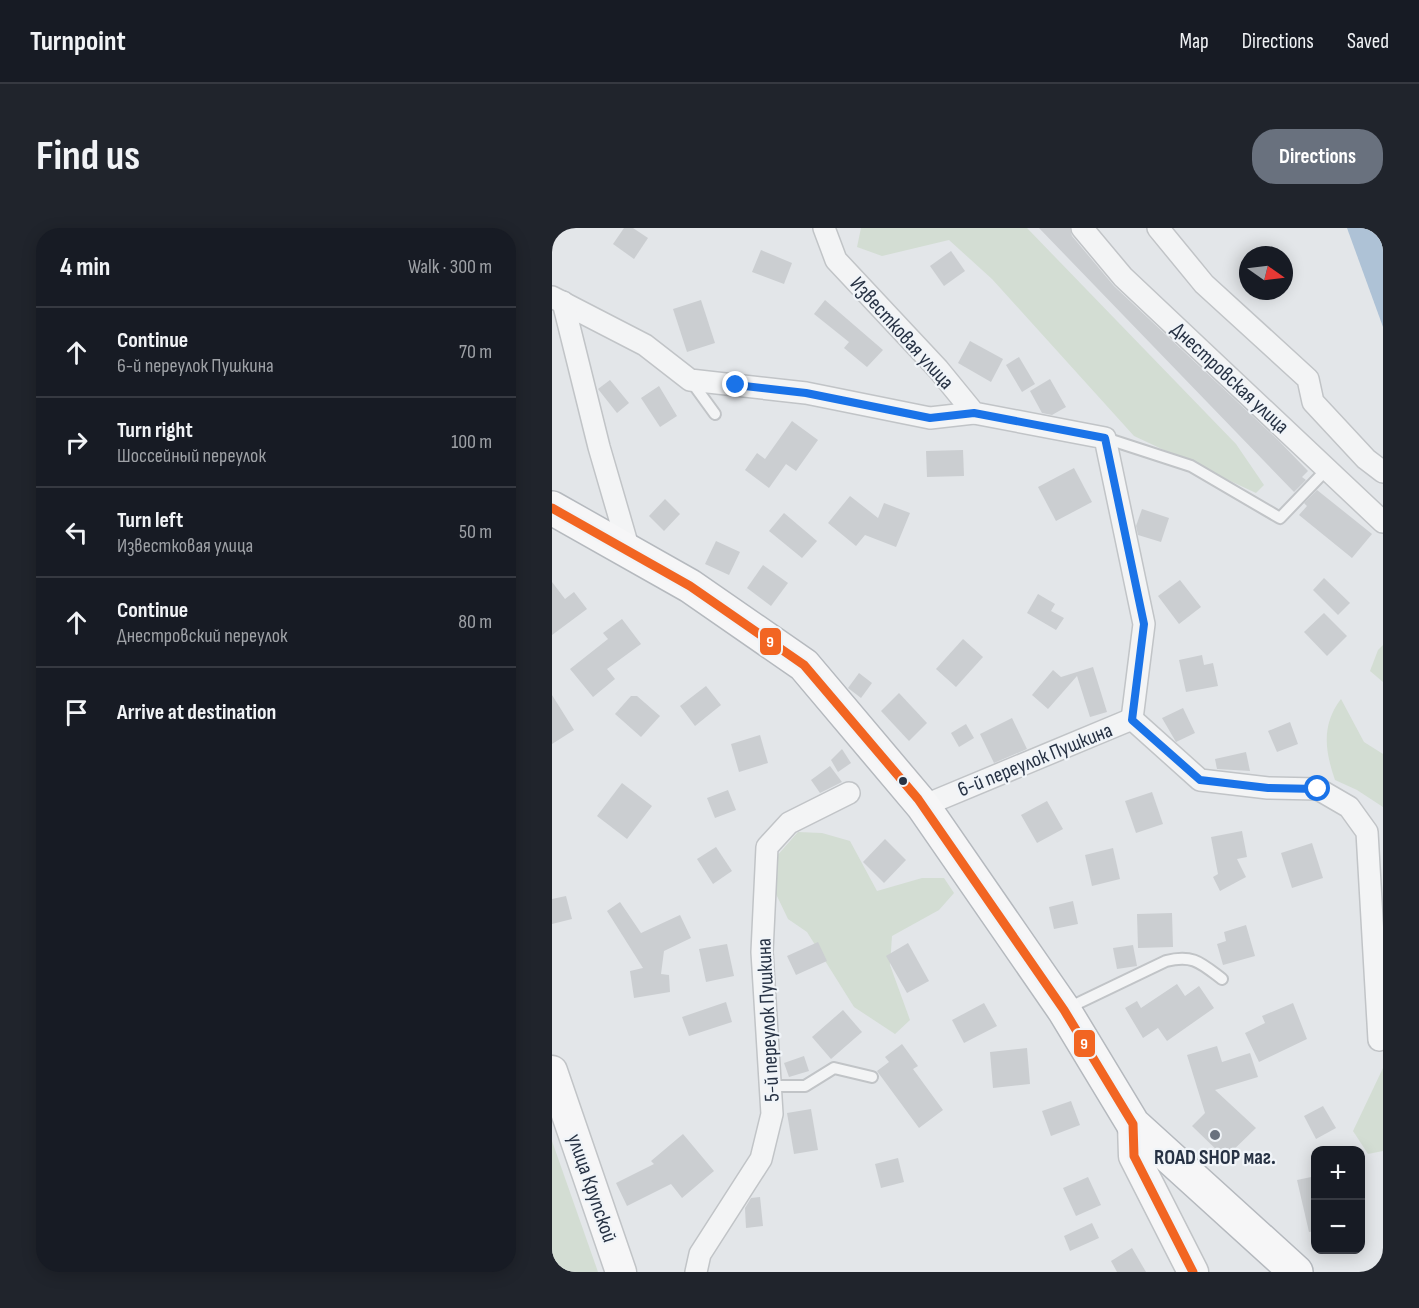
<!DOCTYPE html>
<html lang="en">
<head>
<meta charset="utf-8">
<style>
	:root { --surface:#171b24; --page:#20242c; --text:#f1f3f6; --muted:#9ea1a6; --line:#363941; --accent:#69717e }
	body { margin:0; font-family:"Sofia Sans Condensed",sans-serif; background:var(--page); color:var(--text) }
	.controls { position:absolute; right:18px; bottom:18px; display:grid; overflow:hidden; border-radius:12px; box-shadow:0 3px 15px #0003 }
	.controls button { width:54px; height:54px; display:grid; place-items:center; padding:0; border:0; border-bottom:2px solid var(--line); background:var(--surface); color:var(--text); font:30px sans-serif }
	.compass { position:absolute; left:687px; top:18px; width:54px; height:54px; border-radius:50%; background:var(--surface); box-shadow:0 3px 15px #0003; rotate:104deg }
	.stop { position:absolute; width:18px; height:18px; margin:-14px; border:4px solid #1a73e8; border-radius:50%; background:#fff }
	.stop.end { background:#1a73e8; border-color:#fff; box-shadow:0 2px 6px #0008 }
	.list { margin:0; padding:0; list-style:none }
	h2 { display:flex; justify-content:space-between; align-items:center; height:78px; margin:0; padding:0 24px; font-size:26px }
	h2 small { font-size:20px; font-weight:400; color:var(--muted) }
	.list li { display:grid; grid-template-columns:39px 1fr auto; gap:18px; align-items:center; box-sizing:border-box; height:90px; padding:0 24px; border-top:2px solid var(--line) }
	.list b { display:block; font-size:22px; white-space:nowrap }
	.list p { margin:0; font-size:20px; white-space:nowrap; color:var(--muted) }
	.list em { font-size:20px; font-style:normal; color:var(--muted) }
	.icon { flex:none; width:33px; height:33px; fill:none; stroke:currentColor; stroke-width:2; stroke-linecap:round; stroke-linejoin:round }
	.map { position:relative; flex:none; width:831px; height:1044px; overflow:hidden; border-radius:24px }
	header { display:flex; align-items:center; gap:36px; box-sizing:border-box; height:84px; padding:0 30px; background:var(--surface); border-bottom:2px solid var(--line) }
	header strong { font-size:28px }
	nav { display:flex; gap:33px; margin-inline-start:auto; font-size:21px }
	.intro { display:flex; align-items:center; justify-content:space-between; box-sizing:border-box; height:144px; padding:0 36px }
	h1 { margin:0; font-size:42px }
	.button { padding:15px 27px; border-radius:24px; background:var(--accent); color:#fff; font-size:21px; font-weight:700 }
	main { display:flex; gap:36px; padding:0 36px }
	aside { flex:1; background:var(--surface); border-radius:24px; box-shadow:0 3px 15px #0003 }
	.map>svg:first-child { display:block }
	.green { fill:#d3ddd3 }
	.water { fill:#aec2d6 }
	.building { fill:#cbced1 }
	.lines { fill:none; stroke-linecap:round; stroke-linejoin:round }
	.lane-casing { stroke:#c1c4c7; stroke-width:14 }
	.street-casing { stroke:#c1c4c7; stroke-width:24 }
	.secondary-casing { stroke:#c1c4c7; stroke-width:33 }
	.highway-casing { stroke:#b5b9be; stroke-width:36 }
	.lane { stroke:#f3f4f5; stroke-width:10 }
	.street { stroke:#f3f4f5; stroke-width:21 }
	.secondary { stroke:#f6f6f7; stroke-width:30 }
	.highway { stroke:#f6f6f7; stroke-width:33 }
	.bus-1-casing { stroke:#f0f4f8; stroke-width:14 }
	.bus-1 { stroke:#f26522; stroke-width:9 }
	.route { stroke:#1a73e8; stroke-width:8 }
	.bus-dot { fill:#273244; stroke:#f0f4f8; stroke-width:2 }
	.poi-dot { fill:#69717e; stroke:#f0f4f8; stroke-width:2 }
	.labels { text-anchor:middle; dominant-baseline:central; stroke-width:4.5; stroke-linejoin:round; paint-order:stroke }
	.street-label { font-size:21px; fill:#273244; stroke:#f0f4f8 }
	.poi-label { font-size:21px; font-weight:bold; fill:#273244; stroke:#f0f4f8 }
	.line-badge { stroke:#f0f4f8; stroke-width:2 }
	.badge-label { font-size:16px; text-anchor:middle; font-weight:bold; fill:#fff }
</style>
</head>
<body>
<header>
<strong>Turnpoint</strong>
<nav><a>Map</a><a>Directions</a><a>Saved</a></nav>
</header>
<div class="intro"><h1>Find us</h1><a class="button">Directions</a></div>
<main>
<aside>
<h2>4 min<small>Walk · 300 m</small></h2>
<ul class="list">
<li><svg class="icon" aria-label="ahead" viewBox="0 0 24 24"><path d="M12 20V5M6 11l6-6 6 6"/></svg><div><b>Continue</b><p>6-й переулок Пушкина</p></div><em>70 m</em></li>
<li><svg class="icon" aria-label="right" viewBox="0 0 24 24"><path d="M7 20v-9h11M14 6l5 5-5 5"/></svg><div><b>Turn right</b><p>Шоссейный переулок</p></div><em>100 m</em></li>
<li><svg class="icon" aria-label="left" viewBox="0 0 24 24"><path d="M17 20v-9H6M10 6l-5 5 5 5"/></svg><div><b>Turn left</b><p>Известковая улица</p></div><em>50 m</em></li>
<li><svg class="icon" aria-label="ahead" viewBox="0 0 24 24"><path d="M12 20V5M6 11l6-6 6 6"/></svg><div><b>Continue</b><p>Днестровский переулок</p></div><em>80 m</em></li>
<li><svg class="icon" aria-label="arrive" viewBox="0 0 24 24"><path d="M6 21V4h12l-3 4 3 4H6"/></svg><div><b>Arrive at destination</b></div></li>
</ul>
</aside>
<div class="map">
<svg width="831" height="1044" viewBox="0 0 831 1044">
	<rect width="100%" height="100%" fill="#e3e6e9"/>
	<!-- green -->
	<g class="green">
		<polygon points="309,0 475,0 684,216 712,257 704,265 582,208 440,51 397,12 330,28 305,19"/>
		<polygon points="831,417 831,454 818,443 826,422"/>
		<path d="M789,471L812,514L831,526V579L805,562L783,552C773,523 769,497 789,471Z"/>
		<polygon points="246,604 270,605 298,613 325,663 370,650 392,650 402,665 387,682 340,708 338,737 358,792 343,806 302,779 255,704 236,691 224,666 224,629"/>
		<polygon points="831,840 831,923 816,926 801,903"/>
		<polygon points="0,913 46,1044 0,1044"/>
	</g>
	<!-- water -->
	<polygon class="water" points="795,0 831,0 831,99"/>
	<!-- building -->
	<g class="building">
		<polygon points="72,0 81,0 96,10 82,31 61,16"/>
		<polygon points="487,0 518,0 520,8 562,58 727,213 756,243 750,249 754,252 742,264"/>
		<polygon points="209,22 240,35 232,56 200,44"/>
		<polygon points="399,23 413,43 392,58 378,38"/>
		<polygon points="149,72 163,115 135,124 121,81"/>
		<polygon points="273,72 331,122 315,139 292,120 297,114 262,86"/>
		<polygon points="418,113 451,131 439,154 406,135"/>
		<polygon points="467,129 483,156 470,164 454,137"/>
		<polygon points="498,151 514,179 500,187 490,185 478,163"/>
		<polygon points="58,152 77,175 65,185 46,161"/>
		<polygon points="107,158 125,188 108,199 89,170"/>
		<polygon points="240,193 266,212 244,243 234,236 217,260 193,242 205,225 213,231"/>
		<polygon points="411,222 412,248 375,249 374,223"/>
		<polygon points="522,240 540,274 504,293 486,259"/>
		<polygon points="765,262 820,306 800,330 747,287 755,278 752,275"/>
		<polygon points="298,268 326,290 332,275 358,285 344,319 313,307 304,318 276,295"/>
		<polygon points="113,271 128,286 112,303 97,288"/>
		<polygon points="590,281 617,290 609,314 586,307 584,298"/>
		<polygon points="232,285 265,313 250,330 217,303"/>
		<polygon points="164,313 188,324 177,347 153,336"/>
		<polygon points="211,337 236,355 219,378 195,360"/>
		<polygon points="772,350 798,375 786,387 761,362"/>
		<polygon points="628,352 649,379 627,396 606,368"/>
		<polygon points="0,354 13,371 22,364 35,381 0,407"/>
		<polygon points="486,366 503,376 499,383 512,390 504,402 475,385"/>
		<polygon points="772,385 795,408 775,428 752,404"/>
		<polygon points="70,391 89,416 55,441 63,451 41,469 18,441 56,411 51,405"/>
		<polygon points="411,411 431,429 404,459 384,441"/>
		<polygon points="650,427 652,437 661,435 666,458 634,464 627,432"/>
		<polygon points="541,439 555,484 538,489 525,448 496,481 480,467 501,442 509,449"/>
		<polygon points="307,445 320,455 309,470 296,460"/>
		<polygon points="154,458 169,477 143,498 128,478"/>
		<polygon points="347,465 375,495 357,513 329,483"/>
		<polygon points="0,467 22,502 0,516"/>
		<polygon points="79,468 85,468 108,488 89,509 63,486"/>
		<polygon points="631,480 643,505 624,514 610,490"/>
		<polygon points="460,490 475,521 442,535 428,506"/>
		<polygon points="738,494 746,516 725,524 716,503"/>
		<polygon points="414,496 422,510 407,519 399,505"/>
		<polygon points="208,507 216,535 187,544 179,516"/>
		<polygon points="290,521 299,535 286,544 279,532"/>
		<polygon points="694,524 698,543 665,541 663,531"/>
		<polygon points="278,538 290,554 268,565 259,552"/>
		<polygon points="70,555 100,578 75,611 45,588"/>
		<polygon points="176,562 184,582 163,590 155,570"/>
		<polygon points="600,564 611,596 584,605 573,573"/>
		<polygon points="495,573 511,601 485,615 469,587"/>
		<polygon points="690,603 695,629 685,631 694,649 668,663 661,649 666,646 659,609"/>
		<polygon points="333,611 354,632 332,655 311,634"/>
		<polygon points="760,615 771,650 740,660 729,625"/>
		<polygon points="164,619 180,643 161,656 145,631"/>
		<polygon points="561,620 568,651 540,658 533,627"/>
		<polygon points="14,668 20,691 0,696 0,671"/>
		<polygon points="521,673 526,696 502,701 497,679"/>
		<polygon points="68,674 89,705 128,687 139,710 112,723 109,746 117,747 118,764 82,770 78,743 91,740 55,683"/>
		<polygon points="620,685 621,719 586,720 585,686"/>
		<polygon points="694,697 703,728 671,737 665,716 674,713 672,704"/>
		<polygon points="266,714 275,733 244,747 235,728"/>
		<polygon points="356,715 377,753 355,765 334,728"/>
		<polygon points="175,716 182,748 154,754 147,721"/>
		<polygon points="581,717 585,738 565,741 561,720"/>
		<polygon points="625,756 633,768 647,758 662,780 615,813 606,800 591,810 573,780 585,773 589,780"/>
		<polygon points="174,774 180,794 137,808 130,789"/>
		<polygon points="432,775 445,798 412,815 400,792"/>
		<polygon points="741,775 755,811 707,834 693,805 713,795 710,788"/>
		<polygon points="291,782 310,804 279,831 260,809"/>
		<polygon points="350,816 366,838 361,841 391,882 367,900 325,843 337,834 333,829"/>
		<polygon points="665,818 670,834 698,825 706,849 663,862 704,900 673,930 640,898 653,885 635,827"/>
		<polygon points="475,820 478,856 441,860 438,824"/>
		<polygon points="252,828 257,843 237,849 232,835"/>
		<polygon points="519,873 528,897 499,908 490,883"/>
		<polygon points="771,878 784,900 764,911 752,888"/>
		<polygon points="259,881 266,922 242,926 235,885"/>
		<polygon points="131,906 162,943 130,970 119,956 75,978 64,955 102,936 99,933"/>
		<polygon points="346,930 352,954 329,960 323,936"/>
		<polygon points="764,948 764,1003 757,1004 745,952"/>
		<polygon points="536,949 549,977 524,988 511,960"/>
		<polygon points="208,969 211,998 194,1000 193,980 199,970"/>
		<polygon points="540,995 547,1010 518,1023 512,1008"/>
		<polygon points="580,1020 594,1044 565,1044 559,1033"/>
	</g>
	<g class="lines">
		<!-- lane casing -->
		<g class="lane-casing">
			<g id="lane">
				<polyline points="139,153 163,186"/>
				<polyline points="553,210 639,238 728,290 775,241"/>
				<path d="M514,781L614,733C641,726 649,735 670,751"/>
				<polyline points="218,858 253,858 282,840 320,849"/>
			</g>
		</g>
		<!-- street casing -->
		<g class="street-casing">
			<g id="street">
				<polyline points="272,0 284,32 386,141 422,185 553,210 592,396 580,491"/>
				<polyline points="530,0 571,49 831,294"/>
				<polyline points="606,0 652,56 756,151 761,174 814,231 831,244"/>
				<polyline points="0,69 93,117 138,152 254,165 378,190 422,185"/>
				<polyline points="11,74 47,219 77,322"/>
				<polyline points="371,578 580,491 648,552 716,560 766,561 797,579 815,604 827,812"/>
				<polyline points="144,1044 148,1026 209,931 220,886 210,724 215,619 237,595 297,565"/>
			</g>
		</g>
		<!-- secondary casing -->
		<g class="secondary-casing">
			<g id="secondary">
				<polyline points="0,843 69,1044"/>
				<polyline points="581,896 582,928 641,1044"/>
			</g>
		</g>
		<!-- highway casing -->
		<g class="highway-casing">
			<polyline id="highway" points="0,280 138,358 252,437 371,578 512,782 581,896 744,1044"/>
		</g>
		<!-- lane -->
		<use href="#lane" class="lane"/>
		<!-- street -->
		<use href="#street" class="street"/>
		<!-- secondary -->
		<use href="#secondary" class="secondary"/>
		<!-- highway -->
		<use href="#highway" class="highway"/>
		<!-- bus-1 casing -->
		<g class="bus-1-casing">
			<polyline id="bus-1" points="0,280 138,358 252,437 366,571 512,782 581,896 582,928 641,1044"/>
		</g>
		<!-- bus-1 -->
		<use href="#bus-1" class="bus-1"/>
	</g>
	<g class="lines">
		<!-- route -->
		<polyline class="route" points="184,157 254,165 378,190 422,185 553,210 592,396 580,492 648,552 716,560 766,561"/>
	</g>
	<!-- markers -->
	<circle class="bus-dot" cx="351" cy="553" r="5"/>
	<circle class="poi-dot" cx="663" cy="907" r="6"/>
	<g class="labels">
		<!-- street labels -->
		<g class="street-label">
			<text transform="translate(350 105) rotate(48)">Известковая улица</text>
			<text transform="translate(678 150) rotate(43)">Днестровская улица</text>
			<text transform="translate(483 532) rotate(-22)">6-й переулок Пушкина</text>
			<text transform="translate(216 792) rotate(-93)">5-й переулок Пушкина</text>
			<text transform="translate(40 960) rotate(71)">улица Крупской</text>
		</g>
		<!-- poi labels -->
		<g class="poi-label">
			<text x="663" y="929">ROAD SHOP маг.</text>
		</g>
	</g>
	<g class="line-badge">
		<rect x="207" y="399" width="23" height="29" rx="6" fill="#f26522"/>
		<rect x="521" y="801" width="23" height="29" rx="6" fill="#f26522"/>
	</g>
	<g class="badge-label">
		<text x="218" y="419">9</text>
		<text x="532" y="821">9</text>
	</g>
</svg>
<div class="controls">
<button>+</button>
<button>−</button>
</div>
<svg class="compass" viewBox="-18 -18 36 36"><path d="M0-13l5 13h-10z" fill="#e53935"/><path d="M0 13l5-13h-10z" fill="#9ea1a6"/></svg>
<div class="stop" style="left:766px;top:561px"></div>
<div class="stop end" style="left:184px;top:157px"></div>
</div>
</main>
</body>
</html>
